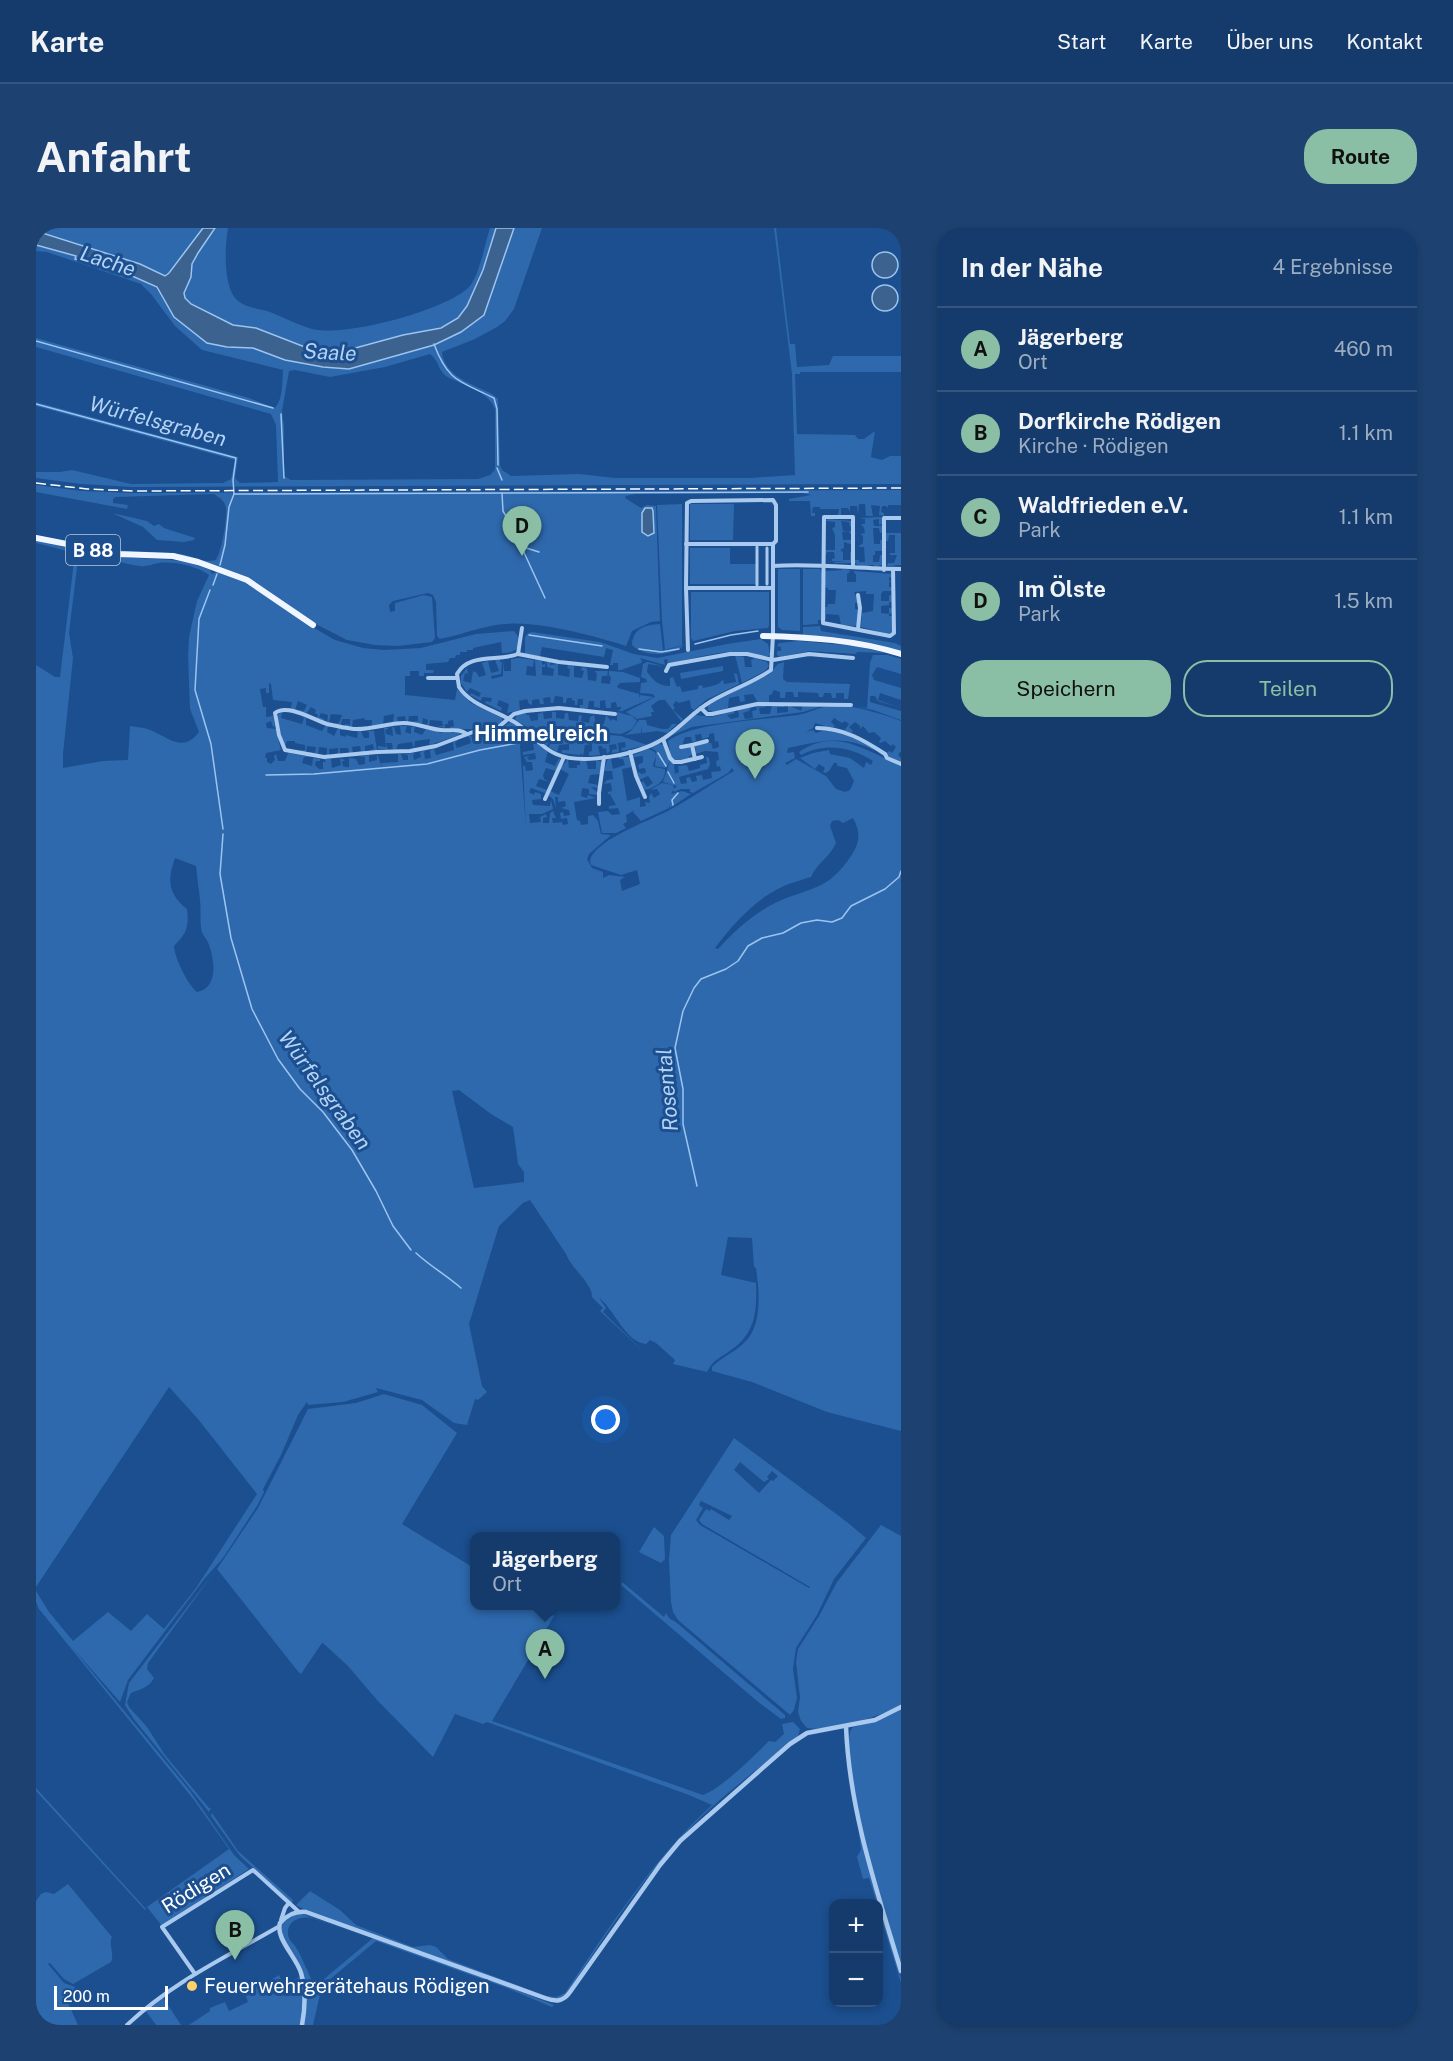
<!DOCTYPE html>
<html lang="de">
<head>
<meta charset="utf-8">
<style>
	:root { --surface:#143b6b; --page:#1d4271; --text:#f1f3f6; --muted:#9dadc1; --line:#33557e; --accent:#8abfa5 }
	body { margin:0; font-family:"Public Sans",sans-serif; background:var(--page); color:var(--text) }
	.controls { position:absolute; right:18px; bottom:18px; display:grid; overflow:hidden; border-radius:12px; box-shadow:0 3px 9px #0003 }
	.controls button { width:54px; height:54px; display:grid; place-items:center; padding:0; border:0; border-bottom:2px solid var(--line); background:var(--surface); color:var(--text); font:30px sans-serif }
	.scale { position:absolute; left:18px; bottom:15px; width:114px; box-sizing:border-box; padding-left:6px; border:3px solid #fff; border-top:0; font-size:16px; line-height:21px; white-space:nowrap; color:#fff; -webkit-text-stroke:4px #1b4f8f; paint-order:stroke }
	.you { position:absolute; left:570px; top:1192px; width:21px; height:21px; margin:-15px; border:4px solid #fff; border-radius:50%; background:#1a73e8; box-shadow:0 0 0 9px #1a73e833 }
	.badge { display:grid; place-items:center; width:39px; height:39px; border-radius:50%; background:var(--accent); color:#111; font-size:20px; font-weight:700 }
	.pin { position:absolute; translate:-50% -50px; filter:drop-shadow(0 2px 3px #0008) }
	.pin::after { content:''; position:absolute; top:32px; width:21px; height:18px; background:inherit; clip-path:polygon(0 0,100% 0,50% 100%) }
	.popup { position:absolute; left:434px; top:1304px; width:150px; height:78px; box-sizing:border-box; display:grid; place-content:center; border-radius:12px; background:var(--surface); filter:drop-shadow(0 2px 4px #0005); font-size:20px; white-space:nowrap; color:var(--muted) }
	.popup b { font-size:22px; color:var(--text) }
	.popup::after { content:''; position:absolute; left:50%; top:100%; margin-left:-12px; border:12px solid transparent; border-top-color:var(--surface) }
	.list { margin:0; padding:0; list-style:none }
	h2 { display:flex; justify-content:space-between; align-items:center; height:78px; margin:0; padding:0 24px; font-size:26px }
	h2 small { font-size:20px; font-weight:400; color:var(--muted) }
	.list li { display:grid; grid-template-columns:39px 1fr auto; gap:18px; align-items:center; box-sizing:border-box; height:84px; padding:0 24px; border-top:2px solid var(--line) }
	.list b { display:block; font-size:22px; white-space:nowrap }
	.list p { margin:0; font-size:20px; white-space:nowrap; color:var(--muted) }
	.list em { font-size:20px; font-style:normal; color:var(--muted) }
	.actions { display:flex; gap:12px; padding:18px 24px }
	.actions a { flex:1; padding:14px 0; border:2px solid var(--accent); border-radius:24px; text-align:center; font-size:21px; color:var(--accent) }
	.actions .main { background:var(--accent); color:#111 }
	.map { position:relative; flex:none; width:865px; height:1797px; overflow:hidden; border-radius:24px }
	header { display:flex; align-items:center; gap:36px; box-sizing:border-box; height:84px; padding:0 30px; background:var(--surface); border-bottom:2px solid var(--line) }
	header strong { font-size:28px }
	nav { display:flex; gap:33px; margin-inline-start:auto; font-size:21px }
	.intro { display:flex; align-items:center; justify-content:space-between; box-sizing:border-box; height:144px; padding:0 36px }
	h1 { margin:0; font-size:42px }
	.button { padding:15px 27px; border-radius:24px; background:var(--accent); color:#111; font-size:21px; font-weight:700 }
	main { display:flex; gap:36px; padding:0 36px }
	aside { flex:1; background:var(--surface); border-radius:24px; box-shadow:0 3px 9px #0003 }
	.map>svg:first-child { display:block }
	.green { fill:#2e69ad; fill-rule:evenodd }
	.water { fill:#3c6290; stroke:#9cc4f0; stroke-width:1.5 }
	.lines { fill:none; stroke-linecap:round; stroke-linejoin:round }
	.stream { stroke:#9cc4f0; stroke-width:1.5 }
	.pedestrian { stroke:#a9c9ee; stroke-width:3 }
	.minor { stroke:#a9c9ee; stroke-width:4 }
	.tertiary { stroke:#a9c9ee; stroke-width:4.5 }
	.primary { stroke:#f0f6ff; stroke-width:6 }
	.rail { stroke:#fff; stroke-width:1.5; stroke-dasharray:10 4.5; stroke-linecap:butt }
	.poi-dot { fill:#ffd166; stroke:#1b4f8f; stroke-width:2 }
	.labels { text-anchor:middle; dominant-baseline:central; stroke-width:6; stroke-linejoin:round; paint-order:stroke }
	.shield { fill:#1b4f8f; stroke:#bbcadd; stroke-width:1.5 }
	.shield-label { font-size:18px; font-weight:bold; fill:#fff }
	.street-label { font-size:20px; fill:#fff; stroke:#1b4f8f }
	.poi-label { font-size:20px; fill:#fff; stroke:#1b4f8f; text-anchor:start }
	.water-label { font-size:21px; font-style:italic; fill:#b5d3f5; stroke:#1b4f8f }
	.quarter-label { font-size:22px; font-weight:bold; fill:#fff; stroke:#1b4f8f }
</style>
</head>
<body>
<header>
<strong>Karte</strong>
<nav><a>Start</a><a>Karte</a><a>Über uns</a><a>Kontakt</a></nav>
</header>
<div class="intro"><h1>Anfahrt</h1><a class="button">Route</a></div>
<main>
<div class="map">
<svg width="865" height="1797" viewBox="0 0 865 1797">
	<rect width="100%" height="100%" fill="#1b4f8f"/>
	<!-- green -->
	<g class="green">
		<polygon points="0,0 167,0 133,45 128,48 104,36 0,3"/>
		<path d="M179,0H192C189,18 187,57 200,71C209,80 222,80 234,84C247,89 262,97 276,101C310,109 407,83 432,60C443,50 449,15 454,0H460L447,42L431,78L422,90L405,99L367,107L312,122L274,121L220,100L197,97L155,76L149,70L148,65L155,49L156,36L162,24Z"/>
		<path d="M478,0H506L478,81L469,93L461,99L439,111L406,124C408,148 438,157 456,166L462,171L464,237L466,242L475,248L543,246L579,250H715L759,247L756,146L738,0H740L754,116H759L761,139L793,137L797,128H865V144H764V146H759L761,206L819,207L822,211H828L839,203L835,229L846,232L854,228H865V256L96,259L45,256L0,250V244H24L36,242L95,256L187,255L195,251L199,232L0,178V174L202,229L199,250L204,255L242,254L240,197L235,186L0,119V110L213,170L239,180C247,171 246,155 247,142L166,122L139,98L115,66L105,56L11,24L0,23V17L40,28L39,30L85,43L121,60L138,89L171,115L191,119L217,120L249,132L287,139L313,141L398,117L448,87ZM394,126C402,131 402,142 410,148C425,157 454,163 459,182V242L454,247L442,251L255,252L248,248V197L246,183L253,143L259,142L294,149L349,139Z"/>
		<path d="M0,257L45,263L97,265L865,262V277H852V280L850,278H846L845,284L848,285V288L843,287L844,278L835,277L837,288H830L829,276H823L822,286L821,278H814V284L812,280H805V287H802L803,281H784V279H777L776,285H779V288H775L774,273H753V271L775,267L766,265L599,266L590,268L589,270L605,280L611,277L620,278L624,393L615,394L596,403L590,418C555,407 503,393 468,396C446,398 425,407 404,411L401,408L400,374L397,367L392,365L357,373L353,377L354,384L359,383V375L388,367L396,369L399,410L396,414L362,418L339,417L311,412L268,390L231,362L154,329L82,324L0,308V307L33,314L42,309C70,329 111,321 144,326C156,327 167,336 180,332C186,322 191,292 190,280C189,273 184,270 178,266L80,269L77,271V275L92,277L91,281L0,264Z"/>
		<polygon points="646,276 646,417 629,422 626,392 621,277"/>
		<polygon points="654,276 698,276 697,312 654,312"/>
		<polygon points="76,285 111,293 118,298 123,296 128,300 159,310 158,312 148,314 121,312 107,299"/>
		<polygon points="823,290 845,289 847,291 846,296 843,297 843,291 837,292 838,298 847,298 847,304 844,305 843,300 837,300 838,316 844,316 844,312 847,312 847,323 839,323 839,327 837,327 837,334 843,334 844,327 847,327 846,337 841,337 846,338 838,340 838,337 832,337 837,339 825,339 819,335 819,332 823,332 823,334 829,334 828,319 822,319 827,315 827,308 824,306 829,305 828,300 825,296 829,296 829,291"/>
		<polygon points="792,291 815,293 816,299 814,299 813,294 805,293 807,303 817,303 817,306 814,306 813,303 806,304 807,312 817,312 817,317 808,314 808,320 804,322 807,324 807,332 814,332 814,324 816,324 815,335 798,335 798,334 810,334 796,333 796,331 799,330 798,324 791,324 790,327 788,327 788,322 799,322 799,307 796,300 799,299 799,294 790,293 788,296 789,293"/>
		<polygon points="849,305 865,305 865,337 856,337 865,339 851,338 852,335 858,335 861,327 854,327 854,325 859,325 859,307 853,307 852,313 850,313"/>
		<path d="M0,312L39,322L41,326L44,322C63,325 82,329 100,330C130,332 146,330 174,342L176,346L182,343L209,353L280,401L299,412L327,420L348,422L385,420L440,406L478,403C489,415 482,426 466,425L465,414L437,420V422H431V424H424V427H420L419,430H414L412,434L390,436V442H398L397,445H388V448H383V443H374V448H369V467L419,472L421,461L435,475L466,490V494L454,501H414V499L418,498L417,492L412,493V496H409V500L401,498H407L406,493L394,492L393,498L387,496L391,497L392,492L387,490L386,496L375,494L382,493V488H373L372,494H364L370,493L369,488L361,489L362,494L352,496L357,494L358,486L348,488L347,496L333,499L336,497V492H329L328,490L317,492L316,499L309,498V496L314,497V491H306L305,497L299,496L303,495L306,487L295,486L293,494H291L292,487L285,485L283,489L288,491V493L281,490L282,487L279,485L280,482L275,479L270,486L263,484V482L268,483L271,477L262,473L259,482L250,480H255L256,474L237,472L235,456L233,455V465H230V460L224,461L227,479H230V489L237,488L239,498L237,499L235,493L230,495L231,500L240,501L245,522L230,525L229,530H231V534L235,536L239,532L238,528L240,526L242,533H249L252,525L275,529H268L266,535L276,538L277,530L284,531V533H280L279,537L283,541H287V534H290L288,531H295L296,540L305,537L304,531H307L309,533H306L307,538L310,539H313V530L320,531L323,537L329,536V529H323L333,527V534L341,532V525L346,540L345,535L362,534V526H365L367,532H372V527L368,526L379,525L377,527L378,532L385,529L384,524L391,522L388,524L389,531L395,530L394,522L398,521L400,527L418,522L417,514L423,511L419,515L421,520L435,515L434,510L431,508L435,507L437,514L444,512L443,508H440V506L460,504L474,494L491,505L486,508L484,518L490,600L487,538H489L490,543L497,542L496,534H491L488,529L494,528L491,530L493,532L500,531L499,525L487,527V524L498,522L497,515L493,511L487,512L489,509L494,508L512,523L509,534L519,538L523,530L524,532L520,543L510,540L507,547L508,551L514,554L503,551L500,558L511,562L509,565L495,560L493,564L498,567L499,564L505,566V571L496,572L497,577L514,578L515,572L517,581L506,586H493L494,595L505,594L504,589L510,586L511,589L507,590V595H513L514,585L517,583L520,590H516L517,595L526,594L527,597L532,596L531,590L525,591L524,585L527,584L528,588L534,587L533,582L525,580L530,578L529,573L522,574V569H519L520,580L517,571L512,567L514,563L523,567L533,546L524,541L532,531L533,540H541V537H544V532H550L552,541H560V532L566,534L564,546L554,547L552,555L563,557L562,560L555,559L561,564V567L553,566V561L546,560L545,568L551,570L552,567L560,570L538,574L541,592L544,593L545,597L552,596V588L557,587L562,593L565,606L575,607L553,626L551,631L556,640L567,644V650L573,647L589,649L584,652L586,663L604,656L601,642L585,647L555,637L554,633C557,613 612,593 630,584C653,572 675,556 698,543L696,540L692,545L657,565L654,564V561H645L638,564L637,562L635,566L646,563L655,566L634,580L633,576V580L605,593L597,584L599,582L590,587L591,594L587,596L590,600L580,605H566L562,584L572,583L576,587L584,586L582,580L573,581V578L580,577L574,566H572V564L576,563L575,555L568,556L571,552L577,551L576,543H568L572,530L576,529L575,532L577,541L589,537L587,531H583V528L593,529L596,539L586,541L591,573L604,569V579L610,578L609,574L614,575L613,569L615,565L618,570L624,566L621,561L614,562L626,555L637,557L638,561L641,558L627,554L634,533L638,536L639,546L643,544L642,538L651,537L653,543L664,540V537L671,535L670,528L673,530L674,536L672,541L643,549L645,556L651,555L650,550L654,549L656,554L661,553L660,548L666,547L667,552L676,550L675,544L685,543L684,538L681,539L680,533L683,532L682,524L669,523L660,526L659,519L667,515H675L677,521L683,519L682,513L679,514L678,505L673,506V509L666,511L665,506L659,507L660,513L656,514L655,509H649L646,517L655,518L657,527L653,528L654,531L639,533L635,529L632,513C658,494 728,492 762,487C773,485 783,479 793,478C811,475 848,486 865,493V523L862,527L865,530V534L855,530L850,526L853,523L856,525L860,519L857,516L855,518L849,513L844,515L843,514L845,510L838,504L833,505L827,498L824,501V498L819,494L813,499L817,503L815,505L808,503L813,496L809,493L806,495L798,490L795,494L799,498L796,500L779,495L777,500L770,504L777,502L780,505L793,501L824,512L848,527C810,506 792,512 752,520L751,525L758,524L759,530L749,535L751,537L760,531L790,548L800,561L809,564L814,562L818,553L811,540L801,538V535H798L793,543L789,545L787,544L789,540L783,536L779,541L764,530L777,525L793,522L794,526L814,530L828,540L830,534L835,537L837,533C816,519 789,514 765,527L763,524C800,498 831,524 865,537V1203L791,1184L716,1154L676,1143V1139C686,1129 699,1124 709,1114C727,1096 723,1062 720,1040L718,1039L716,1010L692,1009L685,1047L720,1055C721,1082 720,1105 695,1122C686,1129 676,1132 671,1144L637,1136L639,1132L620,1115L614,1112L610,1116C589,1114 579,1082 563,1070L570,1080L567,1084L610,1126L564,1083L567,1080L556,1069C557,1056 535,1040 530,1026L494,972L487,975L463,998L433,1096L446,1158L451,1164L442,1172L439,1171L431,1197L418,1195L386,1172L340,1160L342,1164L307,1174L272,1177L271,1174L262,1187L245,1227L227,1261L228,1264L221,1278L187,1330L169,1350L92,1452L84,1474L34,1417L154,1563L198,1627L213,1641L126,1698L111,1679L193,1621L158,1572L3,1381L0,1374V1363L13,1384L37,1413L72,1384L95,1403L111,1386L128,1401L160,1360L221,1266L162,1191L133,1159L0,1359V437L19,449H24L39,325L0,315ZM48,326C68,327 85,336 104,338C111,339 116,336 123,335C138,333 161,338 173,347L161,373L153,409L152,427L154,481L163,504C145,528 129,505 108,500C103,499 98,499 94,498L92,532L67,533L27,540V526L37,430L33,405L42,331ZM817,590C825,604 824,615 815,628C791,664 773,659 739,675C717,686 697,704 682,721L679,720C698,695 719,671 748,658C757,654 766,652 775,649C780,636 794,629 800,615L794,598L796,593L802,592L807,595ZM139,630L160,638C161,650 163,661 164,672C165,681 164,690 165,700C166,708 171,710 173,717C179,733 182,760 161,764C152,757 138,729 138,718C151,705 153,699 151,681C132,666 131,652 139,630ZM423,862L455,886L477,899L482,936L488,944V954L438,960L416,863Z"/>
		<polygon points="654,320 694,320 694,336 720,336 720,356 654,356"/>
		<polygon points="798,339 814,342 813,345 811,346 811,354 820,354 820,346 818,345 818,343 855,346 856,349 853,349 853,353 856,354 853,354 853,359 856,359 856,363 847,363 845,366 845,373 853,373 853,367 857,368 857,374 853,374 853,377 845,378 845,385 853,386 853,380 857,380 857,385 853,386 853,388 857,388 856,404 852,406 825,399 826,385 837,383 838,366 830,366 830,363 818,364 823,375 819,375 819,381 823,382 821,398 805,397 803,387 790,386 790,392 788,392 788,379 791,379 792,376 799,376 800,362 792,362 792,360 788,359 789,343 808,342"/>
		<polygon points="742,341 764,341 764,403 746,402 742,399"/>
		<polygon points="767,341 784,341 786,345 785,392 782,392 782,396 767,397"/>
		<polygon points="655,364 733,364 733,397 732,400 699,403 657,413 655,410"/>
		<path d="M624,396L627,423L648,417C636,429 607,429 596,417C597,400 609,397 624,396Z"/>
		<polygon points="784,398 785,403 859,415 865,418 865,423 767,407 767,399"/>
		<path d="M496,404L564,414L598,426L621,430L691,416L725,411L732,416L734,427L729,429C693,417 664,430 632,436L631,431L628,432L629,437L604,430L606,433L605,435L585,442H582V435H577V437H574L577,422L570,420L568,429L506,419L504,429L489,426V409L492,405Z"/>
		<polygon points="763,413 819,418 851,425 821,424 820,426 773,423 744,429 741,427 741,423 745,423 745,419 741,418 743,415"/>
		<polygon points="699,427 708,429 709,439 716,439 715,432 719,430 731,434 733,438 729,443 706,455"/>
		<polygon points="837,427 852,427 865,431 865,446 841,439 836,447 838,452 865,460 865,472 844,465 842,472 865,480 842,473 839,468 834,468 834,474 865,483 865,492 837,482 819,478 831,480 834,435"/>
		<polygon points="483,430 498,432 497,439 491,438 490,447 500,448 499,432 506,433 506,436 508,437 510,434 509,439 506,439 506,447 517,448 518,441 511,439 511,434 514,434 514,437 522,436 522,447 533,449 534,441 531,440 532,437 538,438 538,449 546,450 548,443 545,442 546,439 551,440 552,452 560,453 561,446 559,443 572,443 571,448 566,448 565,455 574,456 575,449 573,448 573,443 587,444 604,450 604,454 584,455 581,458 582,460 603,466 604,471 604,467 618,469 586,483 581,483 585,481 585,479 581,479 580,474 575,475 575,480 570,480 569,472 564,473 564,480 558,479 558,473 553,473 552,480 549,482 544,481 544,477 547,477 547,471 542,471 541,477 539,477 539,473 536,472 536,470 531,470 530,475 527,475 527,469 519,468 517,475 515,475 514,469 507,470 508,476 504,476 503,471 496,472 496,477 493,476 491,471 483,473 484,482 471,485 473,476 463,472 461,477 466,480 465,483 449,475 450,473 455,474 456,470 446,469 445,473 434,467 435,465 443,469 445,465 434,460 431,464 425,455 425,448 431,440 432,446 429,445 427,453 435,455 437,443 441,445 443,449 450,447 446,435 452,433 455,445 463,443 459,432 464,431 464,434 466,434 465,446 455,448 456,451 467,448 467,431 468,443 475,443 475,431"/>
		<path d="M611,434H612L626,438L625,440V438L612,436L611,444C617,451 621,458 634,458V450L637,449L641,459L644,458L646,464L662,461V458L666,457L667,460C677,458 684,457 687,451L688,456L700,454L698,445L701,446L703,456L670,472L658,482L655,480L654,472L643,475L640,473L637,477L639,480L637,482L647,491L645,493L629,472H623L615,478L618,484H615L616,488L601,491L590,484L619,469L617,466L604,465L605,455L611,454L610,451L605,449L607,436Z"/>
		<polygon points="748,434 747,451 751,454 814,456 812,471 808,471 808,465 800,465 800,470 796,470 795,465 788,465 787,469 783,469 782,465 762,464 762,469 758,469 757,464 750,464 749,470 744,470 744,464 738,462 735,467 733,467 733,474 722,475 717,466 708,467 709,473 704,474 703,468 693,470 692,480 677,484 672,482 672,478 676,475 732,447 742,436"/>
		<polygon points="687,438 687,443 645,451 644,445"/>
		<polygon points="730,477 730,479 723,480 724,486 734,486 736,477 748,477 748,479 741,479 741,485 752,484 752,477 765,483 767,477 786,478 767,484 656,499 634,508 660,487 676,489 698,483 699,485 691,487 695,491 703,489 702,481 715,479 713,483 707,485 709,491 717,490 716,483 721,482 720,478"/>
		<polygon points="246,484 245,490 266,496 268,490 264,488 270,490 270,497 286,503 290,497 299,499 292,499 291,504 298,508 302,500 311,502 304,502 304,507 309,509 310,507 321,510 322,504 317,502 325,503 328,510 333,510 333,504 331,503 338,503 341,522 333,523 338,521 337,516 329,518 329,524 322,524 325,523 324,518 316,519 317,526 313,525 312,520 304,520 304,527 299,528 298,526 302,525 302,520 293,521 293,528 287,528 291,526 291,520 283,519 282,527 273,525 273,524 279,525 280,519 271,518 270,525 261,523 269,522 269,517 259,515 259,513 251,513 249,519 242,496 242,487"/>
		<polygon points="490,484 491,487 493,487 495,493 502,492 502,486 507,484 508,491 516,490 516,484 520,484 520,490 528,491 529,485 532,485 533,492 542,493 543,487 546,488 545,493 553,495 554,489 558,487 560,496 568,496 570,487 575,493 577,491 581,493 581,484 596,488 601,493 596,501 585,506 516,500 492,500 479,491 482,486"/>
		<polygon points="603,492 610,492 611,497 626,501 632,501 636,496 641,496 631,505 621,503 606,505 605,497 605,505 589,507 595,503"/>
		<polygon points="364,498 371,498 369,504 375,506 375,499 379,498 378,504 386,507 390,501 406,505 423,504 424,505 423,507 388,519 383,519 393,517 394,511 379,513 378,521 376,514 362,516 360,523 357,523 356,515 350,515 352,523 349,521 342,521 342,518 350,519 348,500 352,500 352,501 349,502 350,506 357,508 356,499 358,499 360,506 365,507"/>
		<polygon points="510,501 585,508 611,517 586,523 585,520 590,519 589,514 582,515 583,524 576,525 576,522 581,521 580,516 573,517 574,523 571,526 570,520 567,521 566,518 562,518 564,527 553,528 553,524 556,523 556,516 549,517 547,528 545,525 544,527 526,525 526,522 533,522 533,516 523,517 521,524 513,519 514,516 521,516 521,510 515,509 511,518 494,502"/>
		<path d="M623,516L628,517L634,533L630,540L619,538L620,528L617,537L618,539L629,541C630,553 620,559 609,562L605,555L607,553L611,559L617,555L612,548L603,552L601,545L604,544L605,546L610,545L609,540L603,541L602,537L607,534V528L597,529V527L613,521L619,524L620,527V523L615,520Z"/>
		<path d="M348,1166L386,1177L421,1205L366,1296L438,1340V1378H501L518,1388L456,1493L667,1567C686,1560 718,1528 733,1513L739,1514L748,1506L746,1496L757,1494L764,1501L762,1508C722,1542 676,1574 641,1614C600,1659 564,1716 530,1767L525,1770H513L271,1683L260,1677L274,1663L304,1682L320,1697L377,1719L394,1717L400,1719L412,1731L510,1768L520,1769L529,1765C574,1698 617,1631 676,1577L653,1567L451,1494L447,1496L419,1486L397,1529L341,1472L312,1438L288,1416L286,1415L265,1446L260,1441L181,1341L222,1280L272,1181L320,1175Z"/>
		<path d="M698,1210L811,1294L830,1310L798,1351L781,1387L760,1420L757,1441L761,1470L758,1482L754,1487L642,1392L637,1384L635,1374L633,1332L635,1307ZM704,1234L728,1254L733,1251L731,1249L736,1243L742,1248L737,1253L735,1252L723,1265L698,1242ZM665,1273L696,1288L693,1292L675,1281L674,1283L670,1281L663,1292L666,1296L774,1359L773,1360L664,1297L660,1292L667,1280L663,1277Z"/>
		<path d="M845,1297L865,1308V1477C841,1489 798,1504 771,1500L765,1493L762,1484L764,1469L760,1434L762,1421L783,1388L801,1354Z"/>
		<polygon points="618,1299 628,1308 629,1331 625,1335 603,1324"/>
		<path d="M179,1343L112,1435L111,1441L118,1450C113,1460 104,1461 95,1465L91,1474L93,1479L111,1499L129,1527L173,1580H175L173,1584L97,1490L89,1477L93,1455L96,1451Z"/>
		<polygon points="586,1354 628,1389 630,1385 633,1390 641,1395 749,1487 749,1490 745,1491 721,1473 585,1357"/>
		<path d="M865,1481V1738C855,1704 796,1521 817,1499L838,1494Z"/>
		<polygon points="0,1560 110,1681 109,1682 0,1563"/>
		<polygon points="176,1585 202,1623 257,1672 256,1676 204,1628 175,1588"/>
		<polygon points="822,1596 865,1750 865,1755 833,1650 827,1651 821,1629 825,1622"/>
		<path d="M32,1656L76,1709C72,1716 79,1727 75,1734L37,1756L28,1751L14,1735L12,1736L28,1755L39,1759L32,1775L42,1797H0V1673L5,1666L10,1664L18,1666Z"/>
		<path d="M266,1686L333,1709L276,1690C265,1688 251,1692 252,1706C252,1711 256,1714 259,1718C267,1730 271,1744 278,1756H282L337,1710L473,1759L518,1777L516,1779L471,1760L340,1713L286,1758L277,1797H267L266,1743L245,1706V1698C250,1691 257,1686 266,1686Z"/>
		<polygon points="243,1747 248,1757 264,1749 267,1768 264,1797 153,1797 174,1783 174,1780 189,1774 193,1783 212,1774 204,1753 212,1752 219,1759 229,1752 231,1754"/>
		<polygon points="126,1768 145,1797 120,1797 109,1782"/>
	</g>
	<!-- water -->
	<g class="water">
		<polygon points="167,0 179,0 162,25 156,36 155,49 148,65 149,70 155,76 197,97 220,100 274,121 312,122 367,107 405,100 422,90 431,78 447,42 460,0 478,0 448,87 425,104 398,117 313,141 287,139 249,132 217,120 191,119 171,115 138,89 121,59 85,43 39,31 40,28 0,17 0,3 104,36 129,48 133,45"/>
		<circle cx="849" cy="37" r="13"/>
		<circle cx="849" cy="70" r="13"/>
		<polygon points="609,280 616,280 617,283 618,305 612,308 606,304 606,285"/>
	</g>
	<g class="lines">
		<!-- stream -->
		<g class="stream">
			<polyline points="0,113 237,180"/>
			<path d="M398,116C412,154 424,153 458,170L461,181L462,237"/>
			<polyline points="0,176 200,230 197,252 198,266 193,279 189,317 184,337"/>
			<polyline points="245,186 248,250"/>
			<polyline points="461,240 466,252"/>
			<polyline points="466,265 467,283 477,300"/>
			<polyline points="198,266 772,264"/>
			<polyline points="476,297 493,299"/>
			<polyline points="479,305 509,370"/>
			<polyline points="487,319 503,324"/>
			<polyline points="177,357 181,346"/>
			<polyline points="174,362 163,391 159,462 175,516 187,601"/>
			<polyline points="493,407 566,418"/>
			<polyline points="659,416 695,407 722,403"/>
			<polyline points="603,421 625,424 643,421"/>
			<polyline points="622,525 630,538"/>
			<polyline points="632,544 638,555"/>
			<polyline points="230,547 278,546 391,536 444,522 482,515 484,505"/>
			<polyline points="637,577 636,572 642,565"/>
			<polyline points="187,606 184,646 195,710 216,781 242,831 264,861 287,884 316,922 340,963 357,998 375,1022"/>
			<polyline points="661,958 647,896 647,861 639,820 647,783 658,760 665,751 690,741 702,733 712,718 726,710 747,705 765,695 781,692 796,694 806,690 815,678 849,661 863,649 865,643"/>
			<path d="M380,1025C394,1038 410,1047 425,1060"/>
		</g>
		<!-- pedestrian -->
		<g class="pedestrian">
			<polyline points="721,319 721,357"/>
			<polyline points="731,356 731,320"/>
		</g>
		<!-- minor -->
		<g class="minor">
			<polyline points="650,316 737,316"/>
			<path d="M737,338C780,335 822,341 865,341"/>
			<polyline points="817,339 817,289 788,289 787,395 854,408 858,405 857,341"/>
			<polyline points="848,342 848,290 865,290"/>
			<polyline points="650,360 737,360"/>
			<polyline points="822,401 824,380 822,367"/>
			<path d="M482,426C463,434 433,424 421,446L423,459C435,478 462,483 480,495C494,504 505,520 520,526C547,538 603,526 627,511C644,500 657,484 674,474C694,462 717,455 735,442L737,407V316L740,313V277L737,272L655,273L651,275L650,360L652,422"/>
			<polyline points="482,426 523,434 571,439"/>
			<polyline points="482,426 486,400"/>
			<polyline points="630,443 633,437 694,426 711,426 737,432 773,426 817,430"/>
			<polyline points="392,450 421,450"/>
			<polyline points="665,480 671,486 676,486 721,476 815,477"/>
			<path d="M781,500C807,500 828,512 849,526L851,530L865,536"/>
			<path d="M431,506C423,500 415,503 405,502C392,501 381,495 368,495C351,495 336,502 318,501C309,500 300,498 291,496C278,492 251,475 239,485L243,507L249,522L288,529L341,524L374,523L400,518L437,504L459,502L478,486L489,483L523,480L579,486"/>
			<polyline points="627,511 634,530 638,534 645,534 666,529"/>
			<polyline points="645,519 656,517"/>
			<polyline points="594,524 600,548 609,569"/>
			<polyline points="659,531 656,517 671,513"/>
			<polyline points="509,571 528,529"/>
			<polyline points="563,576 563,565 568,529"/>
			<polyline points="245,1692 249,1680 252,1676"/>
			<polyline points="159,1746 126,1699 217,1642 262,1683"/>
			<path d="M91,1797C135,1755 190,1729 242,1699"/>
		</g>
		<!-- tertiary -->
		<g class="tertiary">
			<path d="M810,1498C813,1582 841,1663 865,1743"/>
			<path d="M266,1797C269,1781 270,1762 265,1745C261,1730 239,1710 244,1695C251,1687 260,1683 270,1684L509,1770C520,1774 527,1774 534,1764L624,1637L644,1613L721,1545L754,1516L771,1505L839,1492L865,1479"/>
		</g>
		<!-- primary -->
		<g class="primary">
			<polyline points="0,310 82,326 137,328 162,334 211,352 277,397"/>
			<path d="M727,408C772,409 821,412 865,426"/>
		</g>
		<!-- rail -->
		<polyline class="rail" points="0,255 51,261 97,263 865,260"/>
	</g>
	<!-- markers -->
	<circle class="poi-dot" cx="156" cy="1758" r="6"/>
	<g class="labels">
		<!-- shield labels -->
		<rect class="shield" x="30" y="307" width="54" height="30" rx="4.5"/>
		<g class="shield-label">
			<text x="57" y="322">B 88</text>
		</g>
		<!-- street labels -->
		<g class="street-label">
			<text transform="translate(160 1660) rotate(-32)">Rödigen</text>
		</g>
		<!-- poi labels -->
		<g class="poi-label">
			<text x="168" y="1758">Feuerwehrgerätehaus Rödigen</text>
		</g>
		<!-- water labels -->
		<g class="water-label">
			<text transform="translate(72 33) rotate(18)">Lache</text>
			<text transform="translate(294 124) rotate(3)">Saale</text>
			<text transform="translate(122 193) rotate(15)">Würfelsgraben</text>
			<text transform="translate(289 862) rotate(54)">Würfelsgraben</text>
			<text transform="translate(631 862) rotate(-95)">Rosental</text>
		</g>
		<!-- quarter labels -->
		<g class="quarter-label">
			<text x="505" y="505">Himmelreich</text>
		</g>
	</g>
</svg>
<div class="controls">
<button>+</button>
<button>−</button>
</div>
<div class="scale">200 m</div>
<div class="you"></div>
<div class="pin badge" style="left:509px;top:1451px">A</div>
<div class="popup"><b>Jägerberg</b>Ort</div>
<div class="pin badge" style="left:199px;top:1732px">B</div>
<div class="pin badge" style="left:719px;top:551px">C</div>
<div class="pin badge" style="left:486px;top:328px">D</div>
</div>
<aside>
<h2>In der Nähe<small>4 Ergebnisse</small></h2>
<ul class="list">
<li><span class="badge">A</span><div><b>Jägerberg</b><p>Ort</p></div><em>460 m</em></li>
<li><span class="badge">B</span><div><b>Dorfkirche Rödigen</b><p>Kirche · Rödigen</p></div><em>1.1 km</em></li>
<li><span class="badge">C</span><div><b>Waldfrieden e.V.</b><p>Park</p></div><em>1.1 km</em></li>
<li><span class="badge">D</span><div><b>Im Ölste</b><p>Park</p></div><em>1.5 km</em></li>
</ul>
<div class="actions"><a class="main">Speichern</a><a>Teilen</a></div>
</aside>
</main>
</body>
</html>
